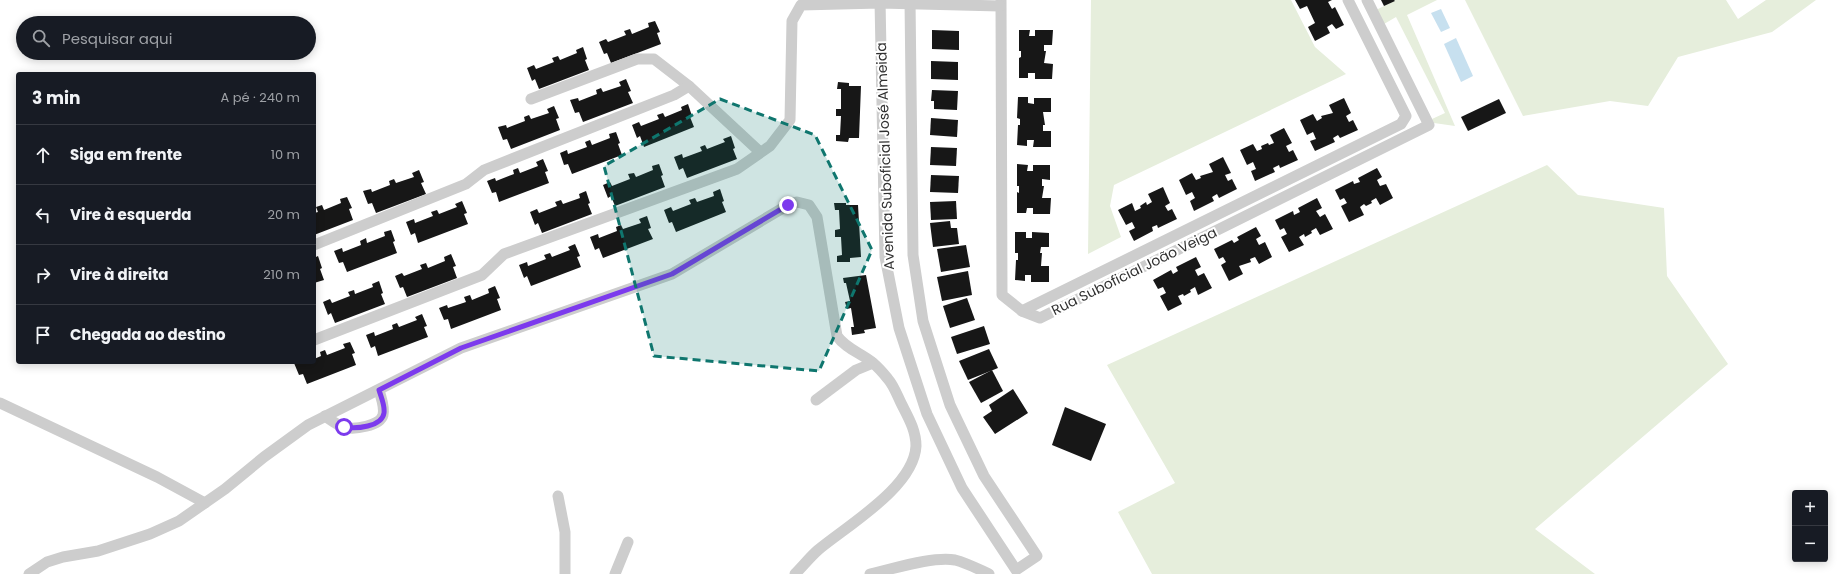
<!DOCTYPE html>
<html lang="pt">
<head>
<meta charset="utf-8">
<style>
	:root { --surface:#171b24; --page:#20242c; --text:#f1f3f6; --muted:#9ea1a6; --line:#363941 }
	body { margin:0; font-family:Poppins,sans-serif; background:var(--page); color:var(--text) }
	.controls { position:absolute; right:12px; bottom:12px; display:grid; overflow:hidden; border-radius:4px; box-shadow:0 2px 10px #0003 }
	.controls button { width:36px; height:36px; display:grid; place-items:center; padding:0; border:0; border-bottom:1px solid var(--line); background:var(--surface); color:var(--text); font:20px sans-serif }
	.stop { position:absolute; width:12px; height:12px; margin:-9px; border:3px solid #7c3aed; border-radius:50%; background:#fff }
	.stop.end { background:#7c3aed; border-color:#fff; box-shadow:0 1px 4px #0008 }
	.list { margin:0; padding:0; list-style:none }
	h2 { display:flex; justify-content:space-between; align-items:center; height:52px; margin:0; padding:0 16px; font-size:17px }
	h2 small { font-size:13px; font-weight:400; color:var(--muted) }
	.list li { display:grid; grid-template-columns:26px 1fr auto; gap:12px; align-items:center; box-sizing:border-box; height:60px; padding:0 16px; border-top:1px solid var(--line) }
	.list b { display:block; font-size:15px; white-space:nowrap }
	.list em { font-size:13px; font-style:normal; color:var(--muted) }
	.icon { flex:none; width:22px; height:22px; fill:none; stroke:currentColor; stroke-width:2; stroke-linecap:round; stroke-linejoin:round }
	.map { position:relative; flex:none; width:1840px; height:574px; overflow:hidden }
	.search { position:absolute; background:var(--surface); box-shadow:0 2px 10px #0003; left:16px; top:16px; width:300px; height:44px; display:flex; align-items:center; gap:10px; box-sizing:border-box; padding:0 14px; border-radius:22px; color:var(--muted); font-size:15px }
	.panel { position:absolute; background:var(--surface); box-shadow:0 2px 10px #0003; left:16px; top:72px; width:300px; height:292px; border-radius:4px }
	.map>svg:first-child { display:block }
	.green { fill:#e6eedc }
	.water { fill:#c7e0ef }
	.building { fill:#171717 }
	.lines { fill:none; stroke-linecap:round; stroke-linejoin:round }
	.street { stroke:#cdcdcd; stroke-width:11 }
	.route { stroke:#7c3aed; stroke-width:5 }
	.marked { fill:#0f766e; fill-opacity:0.2; stroke:#0f766e; stroke-width:3; stroke-dasharray:8 5; stroke-linejoin:round }
	.labels { text-anchor:middle; dominant-baseline:central; stroke-width:4; stroke-linejoin:round; paint-order:stroke }
	.street-label { font-size:14px; fill:#303030; stroke:#fff }
</style>
</head>
<body>
<div class="map">
<svg width="1840" height="574" viewBox="0 0 1840 574">
	<rect width="100%" height="100%" fill="#fff"/>
	<!-- green -->
	<g class="green">
		<polygon points="1091,0 1291,0 1315,47 1346,74 1114,185 1110,206 1121,237 1088,254"/>
		<polygon points="1394,0 1437,0 1407,15 1455,126 1434,123 1432,119 1445,113 1396,17 1384,24 1376,10 1394,1"/>
		<polygon points="1465,0 1726,0 1738,19 1766,0 1816,0 1772,32 1678,57 1648,106 1610,101 1523,116"/>
		<polygon points="1547,165 1578,195 1664,208 1667,276 1728,364 1535,529 1595,574 1152,574 1118,512 1175,483 1107,365"/>
	</g>
	<!-- water -->
	<g class="water">
		<polygon points="1441,9 1450,28 1441,32 1431,13"/>
		<polygon points="1456,38 1473,76 1461,82 1444,44"/>
	</g>
	<!-- building -->
	<g class="building">
		<polygon points="1295,0 1332,0 1328,2 1332,9 1335,7 1344,25 1336,29 1332,24 1327,27 1330,33 1315,41 1308,27 1315,23 1307,6 1300,9"/>
		<polygon points="1381,0 1394,0 1395,1 1384,6"/>
		<polygon points="655,21 660,32 657,33 661,44 611,63 607,53 604,54 599,42 606,39 608,42 626,35 624,31 630,29 632,34 649,27 648,23"/>
		<polygon points="932,30 959,31 959,50 932,49"/>
		<polygon points="1019,30 1030,30 1029,36 1035,36 1035,30 1053,30 1052,45 1044,45 1044,51 1046,51 1044,63 1053,64 1052,79 1035,79 1035,73 1028,73 1028,78 1019,78 1019,58 1021,57 1021,51 1019,51"/>
		<polygon points="583,47 587,59 585,60 589,70 539,89 535,79 532,81 527,68 534,65 536,69 554,62 552,58 558,56 560,60 577,53 576,50"/>
		<polygon points="931,61 958,62 958,80 931,79"/>
		<polygon points="626,79 631,91 628,92 633,103 583,122 579,112 575,113 570,100 578,98 579,101 597,94 596,90 601,88 603,92 621,86 619,82"/>
		<polygon points="838,82 849,83 849,86 861,86 859,138 849,138 848,142 836,141 836,135 840,135 841,116 836,116 836,109 841,109 841,89 837,89"/>
		<polygon points="932,90 958,91 957,110 934,109 934,101 931,101"/>
		<polygon points="1018,97 1028,97 1028,103 1034,104 1034,98 1051,98 1051,112 1043,112 1045,125 1043,125 1043,131 1051,131 1051,147 1033,147 1034,140 1027,140 1027,146 1017,145 1018,125 1020,125 1020,119 1017,118"/>
		<polygon points="1344,98 1351,113 1346,116 1349,122 1353,120 1358,130 1340,138 1338,135 1333,138 1335,142 1315,151 1310,141 1316,139 1313,132 1307,135 1300,120 1313,114 1317,121 1322,118 1321,116 1333,113 1329,105"/>
		<polygon points="1499,99 1506,113 1468,131 1461,117"/>
		<polygon points="688,104 692,116 690,117 694,127 644,147 640,136 637,138 632,125 639,122 641,126 659,119 657,115 663,113 665,117 682,110 681,107"/>
		<polygon points="554,106 559,118 556,119 560,130 511,149 507,139 503,140 498,127 506,125 507,128 525,121 524,117 529,115 531,119 549,113 547,109"/>
		<polygon points="931,118 958,120 957,137 930,135"/>
		<polygon points="1284,128 1292,143 1286,146 1289,152 1293,150 1298,160 1280,168 1279,165 1273,168 1275,172 1255,181 1251,171 1256,169 1253,162 1247,165 1240,150 1253,144 1257,151 1262,149 1261,146 1268,143 1269,145 1274,143 1270,135"/>
		<polygon points="616,132 620,143 618,144 622,155 572,174 568,164 564,165 560,153 567,150 568,154 587,147 585,142 590,140 592,145 610,138 609,134"/>
		<polygon points="731,136 735,148 733,149 737,159 687,178 683,168 679,170 674,157 682,154 683,158 702,151 700,147 705,145 707,149 725,142 723,139"/>
		<polygon points="931,147 957,148 956,166 930,165"/>
		<polygon points="1223,157 1231,173 1225,175 1228,181 1232,179 1237,189 1219,198 1217,194 1212,197 1214,201 1194,211 1190,201 1195,198 1192,192 1186,195 1179,180 1192,173 1196,180 1201,178 1200,176 1213,172 1209,164"/>
		<polygon points="543,159 548,171 545,172 549,183 499,202 496,192 492,193 487,181 495,178 496,181 514,174 513,170 518,168 520,173 538,166 536,162"/>
		<polygon points="659,164 663,175 661,176 665,187 615,206 611,196 608,198 603,185 610,182 612,186 630,179 628,174 634,173 636,177 653,170 652,166"/>
		<polygon points="1017,164 1028,165 1027,171 1033,171 1033,165 1050,165 1050,180 1042,179 1042,186 1044,186 1042,198 1051,198 1050,214 1033,214 1033,208 1027,208 1026,213 1017,213 1017,192 1019,193 1019,186 1017,186"/>
		<polygon points="1377,168 1382,177 1377,180 1380,186 1386,184 1393,198 1380,205 1376,198 1371,201 1372,203 1366,206 1364,204 1360,207 1364,215 1349,222 1341,206 1347,203 1344,198 1340,200 1335,190 1353,181 1354,184 1360,182 1358,178"/>
		<polygon points="419,170 424,182 421,183 426,194 376,213 372,203 368,204 363,191 371,189 372,192 390,185 389,181 394,179 396,183 414,177 412,173"/>
		<polygon points="931,175 959,176 958,193 930,192"/>
		<polygon points="1163,187 1170,203 1165,206 1168,211 1172,209 1177,219 1158,228 1157,225 1152,227 1153,231 1134,241 1129,231 1135,228 1132,222 1126,225 1118,210 1132,203 1135,211 1141,208 1140,206 1146,202 1147,205 1152,202 1148,194"/>
		<polygon points="720,189 724,201 722,202 726,212 676,232 672,222 669,223 664,210 671,207 673,211 691,204 689,200 695,198 697,202 714,196 713,192"/>
		<polygon points="586,191 590,203 588,204 592,214 542,233 538,223 535,225 530,212 537,209 539,213 557,206 555,202 561,200 563,204 580,198 579,194"/>
		<polygon points="347,197 352,208 349,209 353,220 314,235 314,213 318,212 316,207 322,205 324,210 341,203 340,199"/>
		<polygon points="1317,198 1322,208 1316,211 1320,217 1325,214 1333,229 1320,235 1316,228 1311,231 1312,233 1305,237 1304,234 1299,237 1304,245 1289,252 1281,237 1287,234 1284,228 1280,230 1275,220 1293,211 1294,215 1300,212 1298,208"/>
		<polygon points="462,201 467,213 464,214 468,224 418,243 415,233 411,235 406,222 414,219 415,223 433,216 431,212 437,210 439,214 457,207 455,204"/>
		<polygon points="956,201 957,219 931,220 930,202"/>
		<polygon points="834,203 846,203 846,205 858,205 861,257 850,258 850,262 837,262 837,256 842,255 841,237 835,237 835,230 840,229 839,210 835,210"/>
		<polygon points="647,216 651,228 648,229 653,239 603,258 599,248 595,250 590,237 598,234 599,238 617,231 616,227 621,225 623,229 641,223 639,219"/>
		<polygon points="950,221 951,228 957,228 959,244 933,247 930,223"/>
		<polygon points="1256,227 1261,236 1256,239 1259,245 1265,242 1272,257 1259,264 1255,257 1250,259 1251,262 1239,266 1243,274 1229,281 1221,265 1226,262 1223,257 1219,259 1214,249 1232,240 1234,243 1239,240 1237,237"/>
		<polygon points="391,230 395,241 393,242 397,253 347,272 343,262 339,263 334,251 342,248 343,252 361,245 360,241 366,238 367,243 385,236 384,232"/>
		<polygon points="1015,232 1026,232 1026,238 1032,238 1032,232 1049,233 1049,247 1041,247 1040,253 1042,253 1041,266 1049,266 1049,282 1031,282 1031,275 1025,275 1025,281 1015,280 1016,260 1018,260 1018,253 1015,253"/>
		<polygon points="575,244 580,256 577,257 581,267 531,286 527,276 524,278 519,265 527,262 528,266 546,259 544,255 550,253 552,257 570,250 568,247"/>
		<polygon points="966,245 970,267 941,272 937,249"/>
		<polygon points="451,254 456,266 453,267 457,278 407,297 403,287 400,288 395,276 402,273 404,276 422,269 420,265 426,263 428,268 445,261 444,257"/>
		<polygon points="318,256 322,268 320,269 324,280 314,283 314,258"/>
		<polygon points="1196,257 1201,267 1195,270 1198,276 1204,273 1212,288 1198,295 1195,287 1190,290 1191,292 1184,296 1183,294 1178,296 1182,304 1168,311 1160,296 1166,293 1163,287 1158,289 1153,280 1171,270 1173,274 1178,271 1176,267"/>
		<polygon points="968,271 972,295 942,301 937,277"/>
		<polygon points="866,275 876,328 864,330 865,333 852,335 851,327 854,327 851,308 847,309 845,302 850,301 846,283 844,283 843,278"/>
		<polygon points="379,281 383,293 381,294 385,304 335,323 331,313 328,315 323,302 330,299 332,303 350,296 348,292 354,290 355,294 373,287 372,284"/>
		<polygon points="495,286 500,298 497,299 501,310 451,329 448,319 444,320 439,308 447,305 448,308 466,302 464,297 470,295 472,300 489,293 488,289"/>
		<polygon points="967,298 975,320 950,328 943,306"/>
		<polygon points="422,314 427,326 424,327 428,337 378,356 375,346 371,348 366,335 374,332 375,336 393,329 392,325 397,323 399,327 417,320 415,317"/>
		<polygon points="984,326 990,344 957,354 951,337"/>
		<polygon points="350,342 355,353 352,354 356,365 307,384 303,374 299,375 294,363 314,362 314,359 321,356 320,352 325,350 327,355 345,348 343,344"/>
		<polygon points="989,349 998,368 968,380 959,361"/>
		<polygon points="992,370 1003,391 981,403 969,382"/>
		<polygon points="1013,389 1028,413 995,434 983,417 992,411 989,405"/>
		<polygon points="1065,407 1106,424 1091,461 1052,445"/>
	</g>
	<g class="lines">
		<!-- street -->
		<g class="street">
			<polyline points="880,0 885,257 899,328 927,414 962,488 1016,570 1037,556 984,476 950,405 923,321 913,255 910,0"/>
			<polyline points="1001,0 1002,295 1022,311 1040,318 1429,125 1367,0"/>
			<polyline points="531,99 637,59 654,59 689,86 760,152"/>
			<polyline points="314,245 466,184 484,170 674,95 689,86"/>
			<polyline points="1022,311 1401,124 1406,116 1348,0"/>
			<polyline points="314,340 482,275 504,254 737,169 770,146 790,120 792,21 801,5 880,3 1000,6"/>
			<polyline points="816,400 856,370 873,363"/>
			<polyline points="0,403 157,477 205,503"/>
			<path d="M325,416C331,420 337,425 344,427C354,430 380,426 383,415C385,407 381,398 379,390"/>
			<polyline points="558,496 565,532 565,574"/>
			<path d="M29,574L47,562L63,557L98,551L150,534L179,521L225,489L264,457L308,425L461,348L672,274L788,205L797,202L809,205L817,217L837,336C846,349 861,353 873,363C879,368 884,374 888,379C894,386 897,395 901,403C908,417 916,430 916,446C914,487 848,525 818,550C810,557 803,566 795,574"/>
			<polyline points="615,574 628,542"/>
			<path d="M870,574C893,569 933,556 955,560C967,563 978,569 989,574"/>
		</g>
	</g>
	<g class="lines">
		<!-- route -->
		<path class="route" d="M344,427C356,429 382,427 384,413C385,405 381,397 379,390L461,348L672,274L788,205"/>
	</g>
	<!-- marked area -->
	<path class="marked" d="M720,99L815,135L872,250L819,371L654,356L604,166Z"/>
	<g class="labels">
		<!-- street labels -->
		<g class="street-label">
			<text transform="translate(885 156) rotate(-92)">Avenida Suboficial José Almeida</text>
			<text transform="translate(1134 271) rotate(-26)">Rua Suboficial João Veiga</text>
		</g>
	</g>
</svg>
<div class="controls">
<button>+</button>
<button>−</button>
</div>
<div class="stop" style="left:344px;top:427px"></div>
<div class="stop end" style="left:788px;top:205px"></div>
<div class="search"><svg class="icon" aria-label="search" viewBox="0 0 24 24"><circle cx="10" cy="10" r="6"/><path d="M15 15l6 6"/></svg>Pesquisar aqui</div>
<section class="panel">
<h2>3 min<small>A pé · 240 m</small></h2>
<ul class="list">
<li><svg class="icon" aria-label="ahead" viewBox="0 0 24 24"><path d="M12 20V5M6 11l6-6 6 6"/></svg><div><b>Siga em frente</b></div><em>10 m</em></li>
<li><svg class="icon" aria-label="left" viewBox="0 0 24 24"><path d="M17 20v-9H6M10 6l-5 5 5 5"/></svg><div><b>Vire à esquerda</b></div><em>20 m</em></li>
<li><svg class="icon" aria-label="right" viewBox="0 0 24 24"><path d="M7 20v-9h11M14 6l5 5-5 5"/></svg><div><b>Vire à direita</b></div><em>210 m</em></li>
<li><svg class="icon" aria-label="arrive" viewBox="0 0 24 24"><path d="M6 21V4h12l-3 4 3 4H6"/></svg><div><b>Chegada ao destino</b></div></li>
</ul>
</section>
</div>
</body>
</html>
